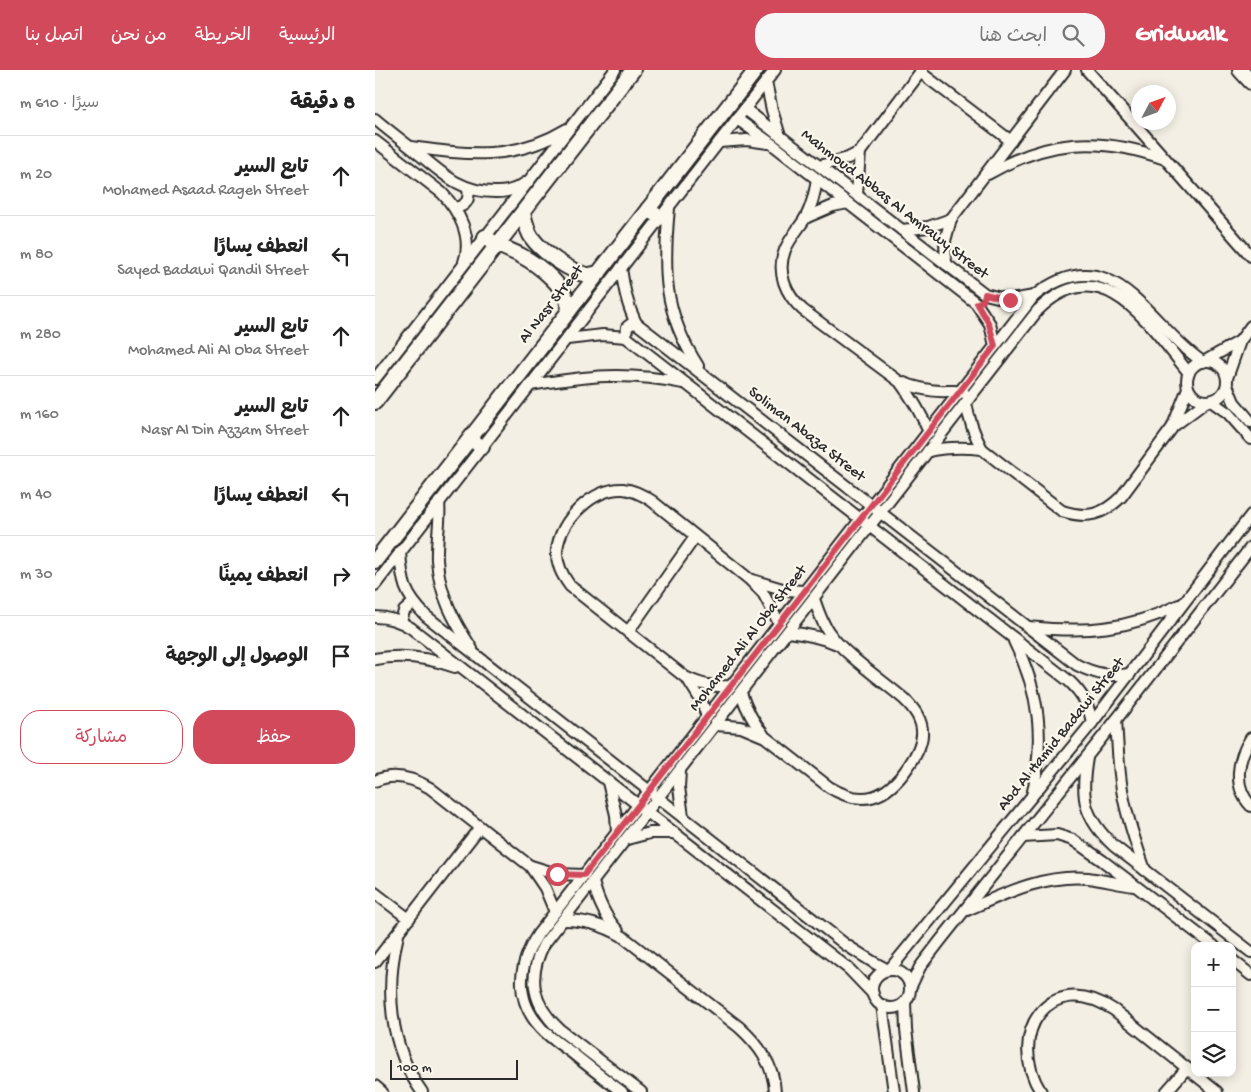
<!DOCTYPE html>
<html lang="ar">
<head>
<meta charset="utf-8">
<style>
	:root { --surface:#fff; --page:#f6f6f6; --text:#222; --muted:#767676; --line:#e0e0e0; --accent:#d1495b }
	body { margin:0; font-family:"Gochi Hand","Playpen Sans Arabic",sans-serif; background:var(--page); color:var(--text); direction:rtl }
	.controls { position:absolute; right:15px; bottom:15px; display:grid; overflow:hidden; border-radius:10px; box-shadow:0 2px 12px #0003 }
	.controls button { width:45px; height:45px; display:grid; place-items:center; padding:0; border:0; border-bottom:1px solid var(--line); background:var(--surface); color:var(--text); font:25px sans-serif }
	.compass { position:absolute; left:756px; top:15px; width:45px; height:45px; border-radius:50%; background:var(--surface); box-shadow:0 2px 12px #0003; rotate:49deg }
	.scale { position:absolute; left:15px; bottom:12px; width:128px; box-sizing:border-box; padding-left:5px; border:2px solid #2b2b2b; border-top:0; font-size:14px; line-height:18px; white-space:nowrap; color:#2b2b2b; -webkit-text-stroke:4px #fbf7ec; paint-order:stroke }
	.stop { position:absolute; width:15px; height:15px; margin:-11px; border:4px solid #d1495b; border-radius:50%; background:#fff }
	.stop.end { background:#d1495b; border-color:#fff; box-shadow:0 1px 5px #0008 }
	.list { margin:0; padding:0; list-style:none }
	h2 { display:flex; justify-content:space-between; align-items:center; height:65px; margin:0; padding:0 20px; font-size:21px }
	h2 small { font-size:16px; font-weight:400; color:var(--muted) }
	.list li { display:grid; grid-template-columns:32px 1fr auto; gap:15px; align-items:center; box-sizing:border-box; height:80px; padding:0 20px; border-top:1px solid var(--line) }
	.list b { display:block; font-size:19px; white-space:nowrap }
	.list p { margin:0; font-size:16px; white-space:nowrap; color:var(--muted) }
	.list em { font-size:16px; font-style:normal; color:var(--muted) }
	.actions { display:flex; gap:10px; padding:15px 20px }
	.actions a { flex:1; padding:11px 0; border:1px solid var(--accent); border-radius:20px; text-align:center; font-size:18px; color:var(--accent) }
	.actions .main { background:var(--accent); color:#fff }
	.icon { flex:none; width:28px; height:28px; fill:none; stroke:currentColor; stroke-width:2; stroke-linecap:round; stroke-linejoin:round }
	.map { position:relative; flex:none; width:876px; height:1022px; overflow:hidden; direction:ltr }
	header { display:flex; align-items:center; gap:30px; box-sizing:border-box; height:70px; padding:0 25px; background:var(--accent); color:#fff }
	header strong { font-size:24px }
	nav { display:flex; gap:28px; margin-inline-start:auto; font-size:18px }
	.search { width:350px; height:45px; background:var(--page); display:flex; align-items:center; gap:12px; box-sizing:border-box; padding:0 18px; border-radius:20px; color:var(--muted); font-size:19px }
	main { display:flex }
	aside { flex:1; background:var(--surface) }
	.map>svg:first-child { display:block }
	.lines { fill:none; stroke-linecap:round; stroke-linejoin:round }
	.street-casing { stroke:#2b2b2b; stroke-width:14 }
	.secondary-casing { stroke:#2b2b2b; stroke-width:18 }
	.street { stroke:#fbf7ec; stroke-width:10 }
	.secondary { stroke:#fbf7ec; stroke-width:14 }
	.route { stroke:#d1495b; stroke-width:6 }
	.labels { text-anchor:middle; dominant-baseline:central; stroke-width:4.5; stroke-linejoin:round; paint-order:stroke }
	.street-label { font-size:16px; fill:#2b2b2b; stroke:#fbf7ec }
</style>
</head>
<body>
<header>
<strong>Gridwalk</strong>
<div class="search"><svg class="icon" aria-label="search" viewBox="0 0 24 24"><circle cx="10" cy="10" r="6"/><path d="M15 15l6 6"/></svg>ابحث هنا</div>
<nav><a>الرئيسية</a><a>الخريطة</a><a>من نحن</a><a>اتصل بنا</a></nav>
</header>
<main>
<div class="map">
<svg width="876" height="1022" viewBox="0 0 876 1022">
	<rect width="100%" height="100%" fill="#f3efe4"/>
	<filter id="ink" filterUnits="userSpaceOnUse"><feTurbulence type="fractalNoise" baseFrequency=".02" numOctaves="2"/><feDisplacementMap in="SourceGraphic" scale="10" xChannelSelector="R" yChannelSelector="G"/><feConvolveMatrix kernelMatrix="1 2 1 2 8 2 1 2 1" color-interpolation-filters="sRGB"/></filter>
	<g filter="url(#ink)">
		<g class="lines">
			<!-- street casing -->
			<g class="street-casing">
				<g id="street">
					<polyline points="712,0 876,186"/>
					<polyline points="545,2 636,71"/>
					<polyline points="391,12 397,40 405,66"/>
					<polyline points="370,39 610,224 635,230 659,226"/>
					<path d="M0,49C13,60 26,70 39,80C66,102 85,123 122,122C132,122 142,119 150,113"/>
					<polyline points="362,49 397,74 601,233 615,254 620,276"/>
					<path d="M0,71L67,123C84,141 98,167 89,192"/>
					<polyline points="344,72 372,70 393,73"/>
					<path d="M36,77C94,85 139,91 192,59"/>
					<polyline points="444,96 473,88 485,82"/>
					<path d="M613,104C673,69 725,66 790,89"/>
					<path d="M442,109C440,123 437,135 431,147C424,158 415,168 410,180C401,203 411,225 428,240L525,312C537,328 546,343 554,362"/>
					<polyline points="482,125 485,82 547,0"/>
					<path d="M80,138C91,136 95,130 93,119"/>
					<path d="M294,138C288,201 288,241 323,296"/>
					<polyline points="430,148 458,136 473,133"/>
					<polyline points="527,160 553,157 576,149"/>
					<polyline points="571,194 570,171 576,149 690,0"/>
					<path d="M246,198C249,218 252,235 261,253L702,595C720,604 735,607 755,604"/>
					<polyline points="251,267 252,257 256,254 261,253"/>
					<path d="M192,269L228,265L251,267L694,611C707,623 714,635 717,653"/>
					<circle cx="832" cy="311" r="20"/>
					<polyline points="830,291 865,271"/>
					<polyline points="852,308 865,271 876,256"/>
					<polyline points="0,309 240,0"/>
					<path d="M526,312C541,318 556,322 573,321C579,321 584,320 589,323"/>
					<path d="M155,315C212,306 250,301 308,313"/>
					<polyline points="852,315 859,332 876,352"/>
					<polyline points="836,331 853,343 876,369"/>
					<path d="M591,333C594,350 599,364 607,379L687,441C712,449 728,445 746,427L797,358L813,318"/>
					<polyline points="800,355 832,331"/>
					<path d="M553,381C572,377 588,377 607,379"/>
					<path d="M64,432C66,452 61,470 62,490C64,524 79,551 97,579"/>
					<path d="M25,482C27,512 29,524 51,546L471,875L498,892L513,900"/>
					<polyline points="377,510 411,520 429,521"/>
					<polyline points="0,515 400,0"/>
					<path d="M0,547C13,547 25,551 36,558L474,899L498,924"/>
					<polyline points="26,552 29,541 38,533"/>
					<path d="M653,557C710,563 753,560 804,535"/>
					<polyline points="253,562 320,467"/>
					<path d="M413,562C431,564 446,567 462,574"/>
					<path d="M639,571C665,623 670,669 657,726"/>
					<path d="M0,589C27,584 55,588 80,597"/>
					<polyline points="314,611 327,632 332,647"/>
					<path d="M356,616C338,617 326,615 310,607L195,516C187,505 181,494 182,480C185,450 218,418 248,419C259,420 268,425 277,431L374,509L388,523L404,553"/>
					<path d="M366,623C371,638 377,651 388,664"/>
					<path d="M741,650C743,676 743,704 749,730C754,754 762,777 770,800"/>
					<path d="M341,655L366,657L390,667L454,717C488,738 512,728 533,697C551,672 554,652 529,629C507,610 468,584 453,561C446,551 443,540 439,529"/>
					<path d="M876,668C863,688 857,716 876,736"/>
					<path d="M712,688C705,728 709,748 739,776L876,882"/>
					<polyline points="305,701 304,717 308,747"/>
					<path d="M0,711C19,702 38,708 55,718L155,796L170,818L180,842"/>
					<polyline points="233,712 241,745 242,762"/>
					<polyline points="648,767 682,765 698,770 728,791 839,876"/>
					<polyline points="252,769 275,763 298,763"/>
					<polyline points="156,796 182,804 209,805"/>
					<path d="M218,812C223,831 230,847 243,861"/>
					<polyline points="0,823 34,849"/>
					<path d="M592,840C631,823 670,804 713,808C728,810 744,814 759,816"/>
					<path d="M189,850C211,850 228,855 247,866L364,957C384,975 399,995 400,1022"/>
					<path d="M23,865C10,918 14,976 47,1022"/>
					<polyline points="857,890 876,905"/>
					<polyline points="0,892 105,757"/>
					<polyline points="515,899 717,653 876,445"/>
					<circle cx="516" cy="919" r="19"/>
					<polyline points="535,918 545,897 565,871 741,650 876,477"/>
					<polyline points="530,932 531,960 539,1022"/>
					<polyline points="507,935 519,1022"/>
					<polyline points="0,1016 7,1022"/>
					<path d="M247,1022C230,1009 213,996 196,982C186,975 174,967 166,958C139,929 143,895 163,864L659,226C739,164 772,255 828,292"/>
					<path d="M266,1022L184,959C157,934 152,907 169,874L663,240C728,177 775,256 814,303"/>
					<path d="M666,1022C630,965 674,897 739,940L842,1022"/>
					<polyline points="791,1022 812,998"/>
				</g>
			</g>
			<!-- secondary casing -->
			<g class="secondary-casing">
				<g id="secondary">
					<polyline points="865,0 876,12"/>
					<polyline points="273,139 285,148"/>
					<path d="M148,143C150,151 152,161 157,168C167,182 196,202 212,205C216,205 220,204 224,203"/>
					<path d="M110,167C121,175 132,179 145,185C164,195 194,218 194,241"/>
					<polyline points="0,332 258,0"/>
					<polyline points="95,369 107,377"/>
					<polyline points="0,491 381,0"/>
				</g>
			</g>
			<!-- street -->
			<use href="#street" class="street"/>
			<!-- secondary -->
			<use href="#secondary" class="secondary"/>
		</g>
	</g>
	<g class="lines" filter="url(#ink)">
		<!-- route -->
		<polyline class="route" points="182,804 209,805 620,276 614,254 602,233 608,231 610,224 635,230"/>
	</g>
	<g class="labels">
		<!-- street labels -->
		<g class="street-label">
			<text transform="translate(519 135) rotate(38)">Mahmoud Abbas Al Amrawy Street</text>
			<text transform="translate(177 235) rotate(-52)">Al Nasr Street</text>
			<text transform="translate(431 365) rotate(38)">Soliman Abaza Street</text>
			<text transform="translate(374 569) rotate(-52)">Mohamed Ali Al Oba Street</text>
			<text transform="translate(687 665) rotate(-51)">Abd Al Hamid Badawi Street</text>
		</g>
	</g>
</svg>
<div class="controls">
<button>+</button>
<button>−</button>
<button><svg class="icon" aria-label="layers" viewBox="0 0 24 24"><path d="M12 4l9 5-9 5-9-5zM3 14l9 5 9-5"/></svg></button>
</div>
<svg class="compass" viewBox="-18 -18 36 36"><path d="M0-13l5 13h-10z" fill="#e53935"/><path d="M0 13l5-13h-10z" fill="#767676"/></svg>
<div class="scale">100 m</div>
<div class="stop" style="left:182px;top:804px"></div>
<div class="stop end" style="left:635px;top:230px"></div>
</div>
<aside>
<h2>8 دقيقة<small>سيرًا · 610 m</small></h2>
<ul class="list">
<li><svg class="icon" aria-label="ahead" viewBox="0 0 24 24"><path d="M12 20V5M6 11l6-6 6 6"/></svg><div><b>تابع السير</b><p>Mohamed Asaad Rageh Street</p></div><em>20 m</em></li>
<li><svg class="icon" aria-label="left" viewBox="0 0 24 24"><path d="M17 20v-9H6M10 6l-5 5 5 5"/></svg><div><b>انعطف يسارًا</b><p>Sayed Badawi Qandil Street</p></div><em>80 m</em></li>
<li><svg class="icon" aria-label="ahead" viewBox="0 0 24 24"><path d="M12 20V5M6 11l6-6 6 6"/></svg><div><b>تابع السير</b><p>Mohamed Ali Al Oba Street</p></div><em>280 m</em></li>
<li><svg class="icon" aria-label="ahead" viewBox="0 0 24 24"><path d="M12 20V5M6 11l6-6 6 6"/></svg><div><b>تابع السير</b><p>Nasr Al Din Azzam Street</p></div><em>160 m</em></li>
<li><svg class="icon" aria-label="left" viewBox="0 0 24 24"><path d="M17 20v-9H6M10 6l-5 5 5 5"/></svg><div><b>انعطف يسارًا</b></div><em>40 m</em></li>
<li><svg class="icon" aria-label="right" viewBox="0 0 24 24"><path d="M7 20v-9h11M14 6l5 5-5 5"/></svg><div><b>انعطف يمينًا</b></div><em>30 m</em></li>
<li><svg class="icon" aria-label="arrive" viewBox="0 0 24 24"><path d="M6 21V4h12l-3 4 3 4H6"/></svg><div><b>الوصول إلى الوجهة</b></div></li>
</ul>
<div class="actions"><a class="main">حفظ</a><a>مشاركة</a></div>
</aside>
</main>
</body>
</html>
